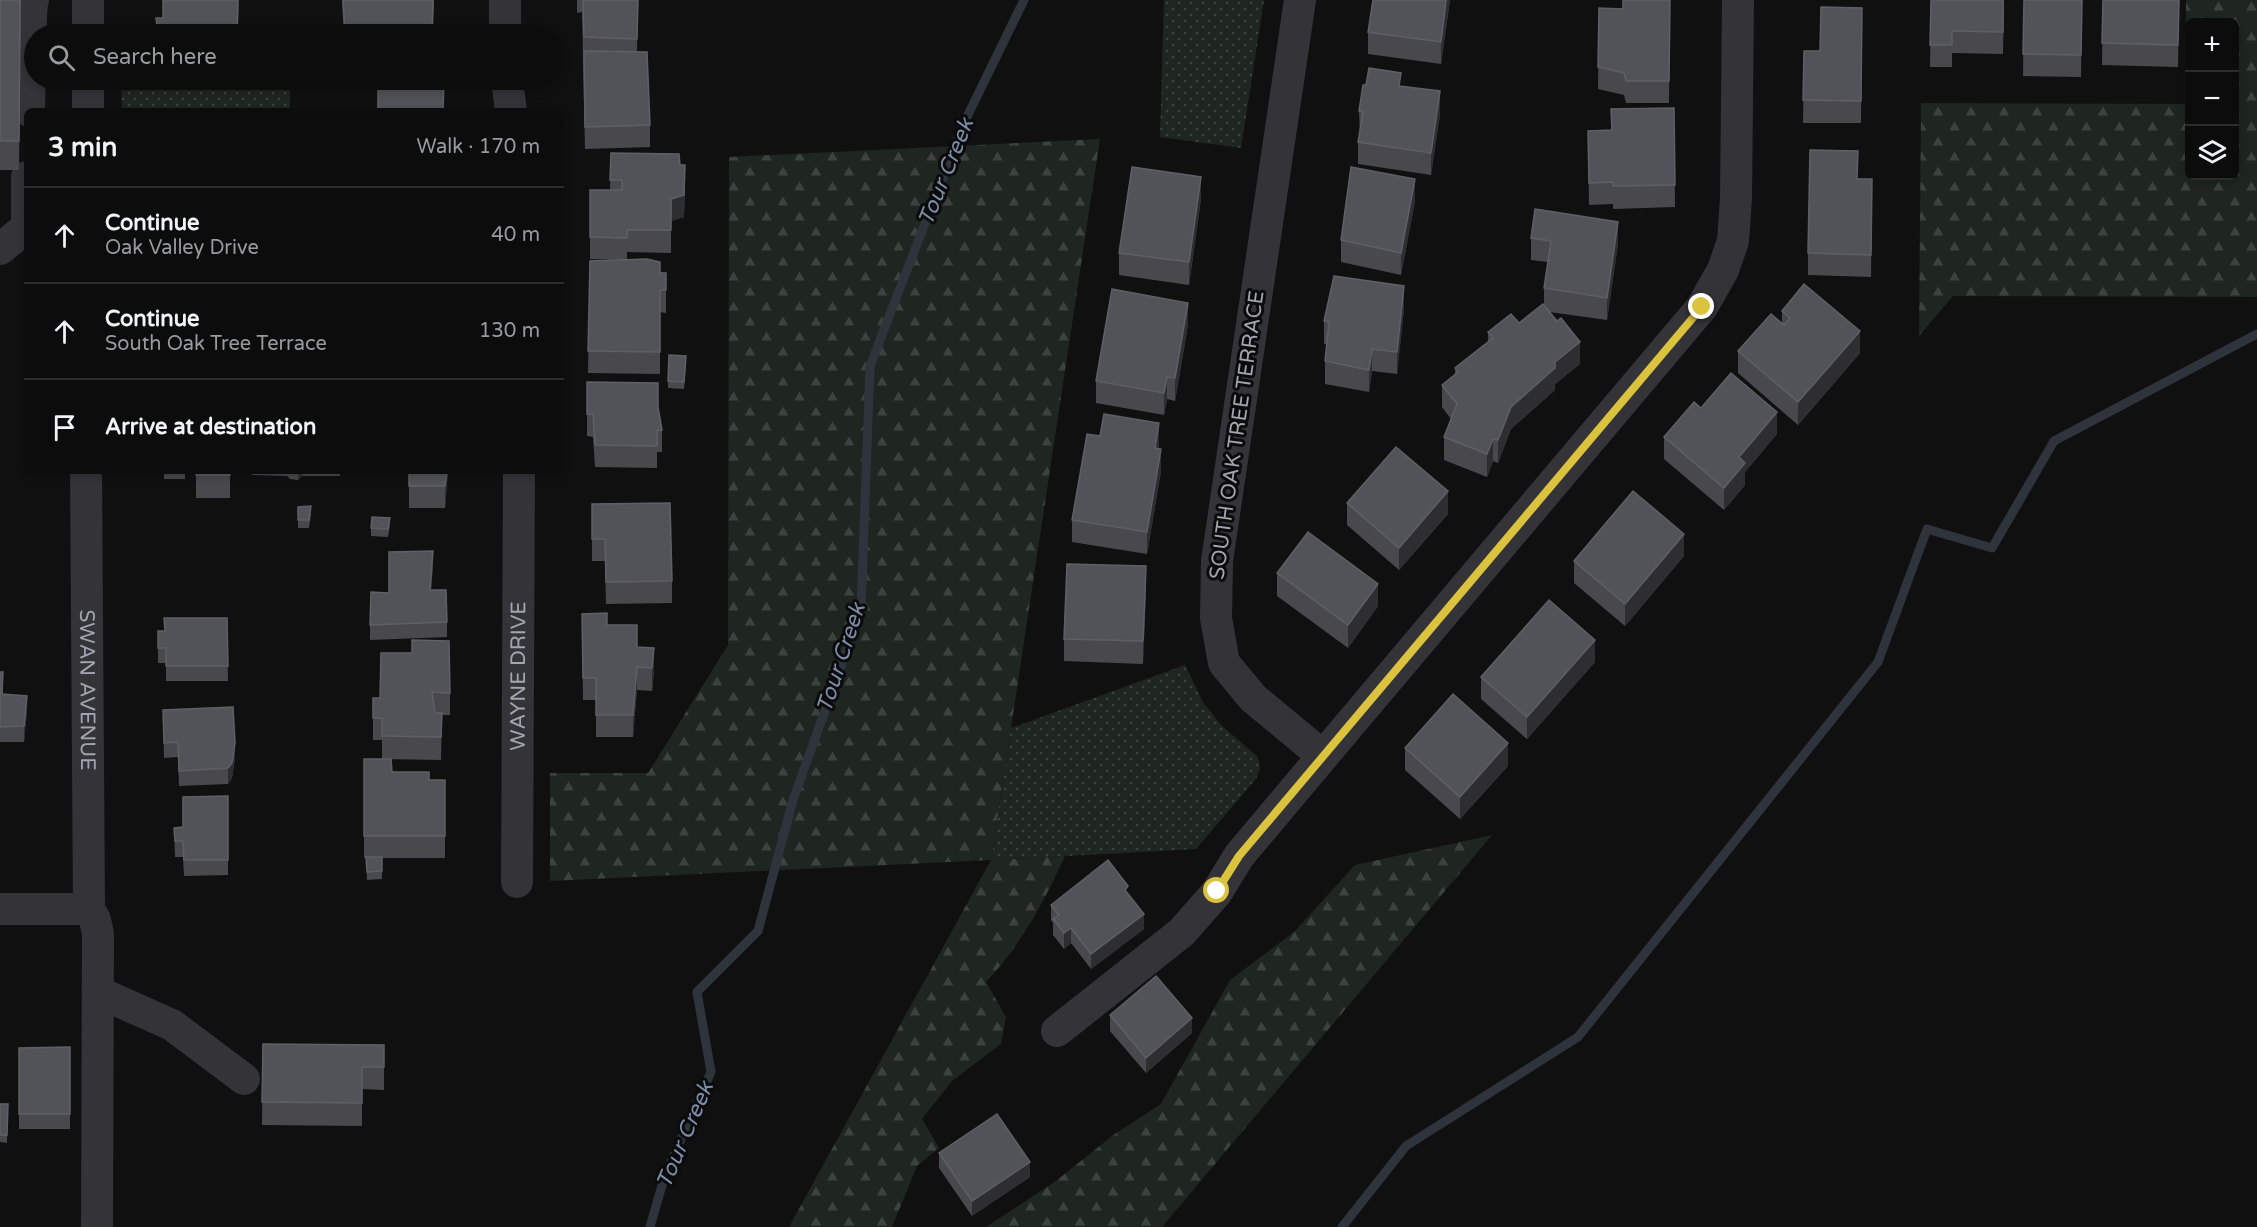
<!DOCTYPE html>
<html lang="en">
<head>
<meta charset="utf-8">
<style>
	:root { --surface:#0c0c0d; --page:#151516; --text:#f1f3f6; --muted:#9a9b9d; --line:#2c2c2e }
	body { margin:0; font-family:"Varela Round",sans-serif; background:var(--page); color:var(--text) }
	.controls { position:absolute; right:18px; top:18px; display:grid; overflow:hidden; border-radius:9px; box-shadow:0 3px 9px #0003 }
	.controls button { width:54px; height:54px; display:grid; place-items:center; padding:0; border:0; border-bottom:2px solid var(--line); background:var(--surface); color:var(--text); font:30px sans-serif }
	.stop { position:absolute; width:18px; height:18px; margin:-14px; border:4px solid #dbc33e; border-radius:50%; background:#fff }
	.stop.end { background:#dbc33e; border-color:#fff; box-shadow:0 2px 6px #0008 }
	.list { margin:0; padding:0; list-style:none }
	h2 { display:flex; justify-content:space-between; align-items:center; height:78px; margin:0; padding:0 24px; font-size:26px }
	h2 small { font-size:20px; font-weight:400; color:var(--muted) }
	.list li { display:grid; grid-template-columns:39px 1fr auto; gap:18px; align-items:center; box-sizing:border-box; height:96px; padding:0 24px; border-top:2px solid var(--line) }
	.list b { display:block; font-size:22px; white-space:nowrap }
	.list p { margin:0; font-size:20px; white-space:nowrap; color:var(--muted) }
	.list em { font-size:20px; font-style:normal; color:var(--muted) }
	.icon { flex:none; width:33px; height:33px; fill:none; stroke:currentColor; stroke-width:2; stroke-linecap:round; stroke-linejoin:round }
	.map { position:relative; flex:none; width:2257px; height:1227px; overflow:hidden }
	.search { position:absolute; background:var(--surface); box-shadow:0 3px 9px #0003; left:24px; top:24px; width:540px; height:66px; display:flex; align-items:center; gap:15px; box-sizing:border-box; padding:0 21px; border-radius:33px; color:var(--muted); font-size:22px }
	.panel { position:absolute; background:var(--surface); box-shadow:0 3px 9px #0003; left:24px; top:108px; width:540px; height:366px; border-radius:9px }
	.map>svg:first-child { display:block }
	.green { fill:url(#green-dots) }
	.forest { fill:url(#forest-firs); fill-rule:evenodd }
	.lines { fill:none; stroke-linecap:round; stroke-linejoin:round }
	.stream { stroke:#2f343c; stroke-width:9 }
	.minor { stroke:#343338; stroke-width:32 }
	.wall { fill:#49494d }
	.shaded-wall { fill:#2e2e31 }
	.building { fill:#525358; stroke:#5f5f66; stroke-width:1.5 }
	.route { stroke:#dbc33e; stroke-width:8 }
	.labels { text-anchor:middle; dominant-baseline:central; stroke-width:6; stroke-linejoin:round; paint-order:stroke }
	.street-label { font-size:21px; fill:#a3a4b0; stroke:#0b0b0c }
	.water-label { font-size:22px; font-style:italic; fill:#7d8ca8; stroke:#0b0b0c }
</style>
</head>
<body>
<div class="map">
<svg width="2257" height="1227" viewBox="0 0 2257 1227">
	<defs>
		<pattern id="green-dots" width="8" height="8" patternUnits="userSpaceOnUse" patternTransform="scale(1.5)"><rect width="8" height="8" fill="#1f2521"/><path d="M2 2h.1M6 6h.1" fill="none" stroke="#3c423f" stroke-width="1.8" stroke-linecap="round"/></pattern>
		<pattern id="forest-firs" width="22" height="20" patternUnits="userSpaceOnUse" patternTransform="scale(1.5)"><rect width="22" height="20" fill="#1f2521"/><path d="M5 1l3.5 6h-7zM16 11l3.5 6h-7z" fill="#3c423f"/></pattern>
	</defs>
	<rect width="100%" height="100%" fill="#101011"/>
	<!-- green -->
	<g class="green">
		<polygon points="1164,0 1264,0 1241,148 1160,137"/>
		<polygon points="121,80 290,80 290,111 122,111"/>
		<polygon points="1185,665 1203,702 1221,725 1258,757 1260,768 1256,779 1196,849 991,860 1011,728"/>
	</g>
	<!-- forest -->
	<g class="forest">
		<path d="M2186,0H2257V297L1953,296L1919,336L1921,103L2185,104ZM2234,22V176H2190V22Z"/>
		<path d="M1100,139L991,860L1065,856C1044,902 1021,945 986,982L1006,1017L1001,1044L952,1081L922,1119L939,1148L917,1166L892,1227H789L991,860L550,881V773H648L728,645L729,157Z"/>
		<polygon points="1492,835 1162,1227 986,1227 1056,1181 1112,1136 1161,1104 1230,980 1294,932 1355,865"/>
	</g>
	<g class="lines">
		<!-- stream -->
		<g class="stream">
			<polyline points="650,1227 665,1175 711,1072 697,992 758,931 793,800 861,610 870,366 963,125 1024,0"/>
			<polyline points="1342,1227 1406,1146 1578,1037 1878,662 1927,529 1992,548 2054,441 2257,334"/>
		</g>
		<!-- minor -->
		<g class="minor">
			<polyline points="1300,0 1217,561 1216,618 1224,663 1253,698 1323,756 1702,307 1723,270 1733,241 1736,198 1738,0"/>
			<polyline points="88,34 88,0"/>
			<polyline points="505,34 505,0"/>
			<polyline points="507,80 511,111"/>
			<polyline points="29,111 31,17 32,2 33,0"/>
			<polyline points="88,111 88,80"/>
			<polyline points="27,177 27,228"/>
			<polyline points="0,249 26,228"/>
			<path id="s1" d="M86,471L89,909L95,920L98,934L97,1227"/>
			<path id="s2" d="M517,882L519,471"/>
			<polyline points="0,909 89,909"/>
			<polyline points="98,992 172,1025 244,1079"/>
			<polyline points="1057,1031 1182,932 1217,892 1239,856 1323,756"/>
		</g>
	</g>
	<!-- wall -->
	<g class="wall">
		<polygon points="0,0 21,0 19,170 0,170"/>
		<polygon points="342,0 434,0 433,34 344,34"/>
		<polygon points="577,0 638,0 637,52 650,125 650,147 585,149 582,12 577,13"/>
		<polygon points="1373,0 1450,0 1441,64 1368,54 1368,32"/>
		<polygon points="1670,0 1669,103 1626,103 1624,95 1598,89 1599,8 1623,9"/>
		<polygon points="1931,0 2004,0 2003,54 1952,53 1952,67 1930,67"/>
		<polygon points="2024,0 2082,0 2081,77 2023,76"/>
		<polygon points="2103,0 2179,0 2178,67 2102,65"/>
		<polygon points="1862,8 1861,123 1803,123 1804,51 1820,51"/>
		<polygon points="1366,85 1401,86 1440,114 1431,175 1358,164 1358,142 1360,134 1359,111"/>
		<polygon points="1674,108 1675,207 1613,209 1613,204 1589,205 1588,131 1611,130 1611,109"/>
		<polygon points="611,153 685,187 684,217 671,221 671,253 627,252 627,260 660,273 666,273 666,313 660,312 660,374 588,373 590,261 623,260 590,259 590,190 610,190"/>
		<polygon points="1858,179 1872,201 1871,277 1808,275 1808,253"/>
		<polygon points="1201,199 1189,285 1119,275 1119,253"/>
		<polygon points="1415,201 1401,275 1341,262 1341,240"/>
		<polygon points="1531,238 1618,244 1607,320 1549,312 1580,364 1555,384 1555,390 1511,429 1498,463 1493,461 1487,477 1444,460 1444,437 1451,419 1442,407 1442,385 1455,375 1455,368 1488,342 1488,332 1519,323 1544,305 1544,288 1548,262 1531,260"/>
		<polygon points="1404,309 1397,374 1372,371 1369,392 1325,384 1325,361 1327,344 1324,344 1324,321"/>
		<polygon points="1782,311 1860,353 1798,425 1738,373 1738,351 1782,323"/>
		<polygon points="1188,325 1175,401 1167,399 1164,415 1096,403 1096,381"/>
		<polygon points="686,364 684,389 668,388 668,381"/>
		<polygon points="587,382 658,407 662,430 662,452 657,452 657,468 595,467 593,437 587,436"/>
		<polygon points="1701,408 1777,434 1745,472 1745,485 1724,510 1664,459 1664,437"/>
		<polygon points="1159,446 1158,449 1161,471 1147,554 1072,542 1072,520"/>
		<polygon points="164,471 230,471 230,498 196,498 196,472 185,472 185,479 164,479"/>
		<polygon points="252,471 340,471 340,476 302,476 298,480 290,479 287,476 252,475"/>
		<polygon points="409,471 448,471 445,508 409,508"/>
		<polygon points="1347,503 1448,514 1399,570 1347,525"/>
		<polygon points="592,504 672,581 672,603 606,604 605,561 592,561"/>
		<polygon points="298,507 311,514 309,528 298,528"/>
		<polygon points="390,525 388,537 371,536 371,528"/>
		<polygon points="1684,556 1625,626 1574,583 1574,561"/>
		<polygon points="433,566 431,590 447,622 447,637 370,640 370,625 389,593"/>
		<polygon points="1277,573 1378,606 1348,648 1277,596"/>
		<polygon points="1146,589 1143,664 1064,661 1064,639"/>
		<polygon points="582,614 607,625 637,647 654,670 652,691 637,690 633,737 596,737 596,700 583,700"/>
		<polygon points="227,618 228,681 166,681 166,663 158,663 158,631 164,631"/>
		<polygon points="381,653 450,693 450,715 442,715 441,760 382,759 382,740 373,740 373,698 380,698"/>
		<polygon points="1595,662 1527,739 1481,699 1481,677"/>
		<polygon points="0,672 3,688 3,694 27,711 24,742 0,742"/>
		<polygon points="163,710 235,758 232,778 228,784 179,786 178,757 164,758"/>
		<polygon points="1405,748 1508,766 1460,819 1405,770"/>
		<polygon points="364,759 392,772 429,780 445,780 445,858 382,858 382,879 367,880 366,858 364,858"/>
		<polygon points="228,796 228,875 184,876 183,857 175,857 174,828 183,827"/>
		<polygon points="1128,893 1144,929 1091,969 1071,943 1064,949 1053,935 1053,923 1051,920 1051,905"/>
		<polygon points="1110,1015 1192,1033 1146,1073 1110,1031"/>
		<polygon points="263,1044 384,1045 384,1090 362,1089 362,1126 262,1125"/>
		<polygon points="70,1047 70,1129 19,1129 19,1048"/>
		<polygon points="0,1104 8,1104 7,1143 0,1142"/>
		<polygon points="939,1153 1030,1177 972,1216 939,1168"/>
	</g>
	<!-- shaded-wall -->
	<g class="shaded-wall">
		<polygon points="238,0 239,0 238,34 237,34"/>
		<polygon points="1446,0 1450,0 1441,64 1441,42"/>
		<polygon points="1440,91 1440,114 1431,175 1431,153"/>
		<polygon points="685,165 684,217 671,221 671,199"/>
		<polygon points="1201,177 1201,199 1189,285 1189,262"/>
		<polygon points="1415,179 1415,201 1401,275 1401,253"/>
		<polygon points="1618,222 1618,244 1607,320 1607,298"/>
		<polygon points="1404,286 1404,309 1397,374 1397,352"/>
		<polygon points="1188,303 1188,325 1175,401 1175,378"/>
		<polygon points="1860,331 1860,353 1798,425 1798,402"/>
		<polygon points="1580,342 1580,364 1555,384 1555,390 1511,429 1498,463 1498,440 1511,407 1555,362"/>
		<polygon points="1372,349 1372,371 1369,392 1369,370"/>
		<polygon points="1167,377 1167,399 1164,415 1164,393"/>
		<polygon points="1777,412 1777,434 1745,472 1745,485 1724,510 1724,488 1739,457"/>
		<polygon points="1159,423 1159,446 1155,470 1155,448"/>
		<polygon points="1493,439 1493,461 1487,477 1487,454"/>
		<polygon points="1161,449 1161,471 1147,554 1147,532"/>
		<polygon points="298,471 302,471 302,476 298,480"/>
		<polygon points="447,471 448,471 445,508 445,486"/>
		<polygon points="1448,491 1448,514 1399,570 1399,548"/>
		<polygon points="1684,534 1684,556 1625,626 1625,604"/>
		<polygon points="433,551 433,566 430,605 430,590"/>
		<polygon points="1146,566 1146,589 1143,664 1143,641"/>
		<polygon points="1378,584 1378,606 1348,648 1348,625"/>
		<polygon points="1595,640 1595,662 1527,739 1527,717"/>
		<polygon points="654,648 654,670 652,691 652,668"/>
		<polygon points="637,667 637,690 633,737 633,715"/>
		<polygon points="27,696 27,711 24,742 24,726"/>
		<polygon points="235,743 235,758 232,778 228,784 228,768"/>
		<polygon points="1508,743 1508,766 1460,819 1460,797"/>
		<polygon points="1144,914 1144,929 1091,969 1091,954"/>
		<polygon points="1071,928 1071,943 1064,949 1064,933"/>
		<polygon points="1192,1018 1192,1033 1146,1073 1146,1058"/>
		<polygon points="1030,1162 1030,1177 972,1216 972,1201"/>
	</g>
	<!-- building -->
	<g class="building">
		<polygon points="0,0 20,0 19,141 0,141"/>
		<polygon points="163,0 238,0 237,34 158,34 156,18 163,18"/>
		<polygon points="343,0 433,0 432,34 349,34 349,33 345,33"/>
		<polygon points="583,0 638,0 637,39 584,37"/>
		<polygon points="1373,0 1446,0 1441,42 1368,32"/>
		<polygon points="1623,0 1670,0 1669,81 1626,81 1624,73 1598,67 1599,8 1623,9"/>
		<polygon points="1931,0 2003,0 2003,32 1952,31 1952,45 1930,45"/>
		<polygon points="2024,0 2082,0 2081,55 2023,54"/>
		<polygon points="2103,0 2179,0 2178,45 2102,43"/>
		<polygon points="1821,7 1862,8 1861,101 1803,100 1804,51 1820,51"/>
		<polygon points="584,51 647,52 650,125 585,127"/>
		<polygon points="1369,68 1401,73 1399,86 1440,91 1431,153 1358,142 1363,112 1359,111 1363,85 1366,85"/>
		<polygon points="378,80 444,80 443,111 378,111"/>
		<polygon points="1674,108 1675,185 1613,186 1613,182 1589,183 1588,131 1612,130 1611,109"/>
		<polygon points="1810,150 1858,151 1857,179 1872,179 1871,255 1808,253"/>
		<polygon points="611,153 679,154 680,165 685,165 684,195 671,199 671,230 627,230 627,238 590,237 590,190 622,190 622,180 610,180"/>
		<polygon points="1132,167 1201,177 1189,262 1119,253"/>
		<polygon points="1351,167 1415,179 1401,253 1341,240"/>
		<polygon points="1535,209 1618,222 1607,298 1544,288 1551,241 1531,238"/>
		<polygon points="647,259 660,262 660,273 666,273 666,290 660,290 660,352 588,351 590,261"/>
		<polygon points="1334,276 1404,286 1397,352 1372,349 1369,370 1325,361 1329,322 1324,321"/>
		<polygon points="1804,284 1860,331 1798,402 1738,351 1771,314 1784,325 1790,318 1782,311"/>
		<polygon points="1112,289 1188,303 1175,378 1167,377 1164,393 1096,381"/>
		<polygon points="1543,304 1557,321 1561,318 1580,342 1555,362 1555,368 1511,407 1498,440 1493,439 1487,454 1444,437 1457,404 1442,385 1458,372 1455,368 1493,338 1488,332 1511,314 1519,323"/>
		<polygon points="669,355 686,356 684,382 668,381"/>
		<polygon points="1731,373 1777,412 1739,457 1745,463 1724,488 1664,437 1694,402 1701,408"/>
		<polygon points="587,382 658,383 658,407 662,430 657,430 657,446 595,445 593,414 587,414"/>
		<polygon points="1104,414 1159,423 1155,448 1161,449 1147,532 1072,520 1087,434 1100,436"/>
		<polygon points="1396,447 1448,491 1399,548 1347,503"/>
		<rect x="196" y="471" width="34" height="4"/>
		<polygon points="409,471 447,471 445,486 409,486"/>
		<polygon points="1633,491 1684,534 1625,604 1574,561"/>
		<polygon points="670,503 672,581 606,582 605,539 592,539 592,504"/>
		<polygon points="311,506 309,520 298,520 298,507"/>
		<polygon points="372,517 390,518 388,529 371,528"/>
		<polygon points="1308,532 1378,584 1348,625 1277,573"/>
		<polygon points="433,551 430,590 446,590 447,622 370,625 371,592 389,593 389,552"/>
		<polygon points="1067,564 1146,566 1143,641 1064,639"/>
		<polygon points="1549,600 1595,640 1527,717 1481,677"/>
		<polygon points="607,613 607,625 637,625 637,647 654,648 652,668 637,667 633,715 596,715 596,678 583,678 582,614"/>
		<polygon points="164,618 227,618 228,666 166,666 166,648 158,648 158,631 165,631"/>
		<polygon points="412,640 449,641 450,693 432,692 435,713 442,713 441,737 382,736 382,718 373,718 373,698 380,698 381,653 412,653"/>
		<polygon points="0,672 3,672 2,694 27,696 24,726 0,727"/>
		<polygon points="1453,694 1508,743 1460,797 1405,748"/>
		<polygon points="233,707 235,743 232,763 228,768 179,771 178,742 164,743 163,710"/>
		<polygon points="364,759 391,759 392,772 429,772 429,780 445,780 445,836 364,836"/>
		<polygon points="228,796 228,860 184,860 183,841 175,841 174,828 183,827 183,797"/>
		<polygon points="366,857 382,857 382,871 367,872"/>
		<polygon points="1108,860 1128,886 1125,890 1144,914 1091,954 1071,928 1064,933 1053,919 1059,915 1051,905"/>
		<polygon points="1156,976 1192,1018 1146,1058 1110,1015"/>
		<polygon points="263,1044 384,1045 384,1067 362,1067 362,1103 262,1102"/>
		<polygon points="70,1047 70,1114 19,1114 19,1048"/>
		<polygon points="0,1104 8,1104 7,1135 0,1135"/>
		<polygon points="997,1114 1030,1162 972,1201 939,1153"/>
	</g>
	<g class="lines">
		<!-- route -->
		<polyline class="route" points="1217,891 1239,856 1702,307"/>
	</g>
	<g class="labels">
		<!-- street labels -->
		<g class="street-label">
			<text transform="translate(1237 435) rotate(-82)">SOUTH OAK TREE TERRACE</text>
			<text stroke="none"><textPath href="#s2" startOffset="206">WAYNE DRIVE</textPath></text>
			<text stroke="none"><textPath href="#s1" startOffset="219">SWAN AVENUE</textPath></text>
		</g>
		<!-- water labels -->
		<g class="water-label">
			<text transform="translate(946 172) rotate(-68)">Tour Creek</text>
			<text transform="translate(841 658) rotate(-72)">Tour Creek</text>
			<text transform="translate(685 1135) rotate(-67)">Tour Creek</text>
		</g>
	</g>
</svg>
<div class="controls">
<button>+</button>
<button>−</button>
<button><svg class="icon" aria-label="layers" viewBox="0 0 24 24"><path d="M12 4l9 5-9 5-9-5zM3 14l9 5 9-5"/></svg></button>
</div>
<div class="stop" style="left:1217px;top:891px"></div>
<div class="stop end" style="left:1702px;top:307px"></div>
<div class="search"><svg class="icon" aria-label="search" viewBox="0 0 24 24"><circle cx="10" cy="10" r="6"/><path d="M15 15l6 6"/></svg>Search here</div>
<section class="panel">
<h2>3 min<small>Walk · 170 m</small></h2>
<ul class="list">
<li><svg class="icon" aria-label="ahead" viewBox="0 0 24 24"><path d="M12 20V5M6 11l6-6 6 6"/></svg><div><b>Continue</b><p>Oak Valley Drive</p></div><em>40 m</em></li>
<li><svg class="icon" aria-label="ahead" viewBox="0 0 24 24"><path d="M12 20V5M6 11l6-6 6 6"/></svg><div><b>Continue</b><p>South Oak Tree Terrace</p></div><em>130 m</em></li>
<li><svg class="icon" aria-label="arrive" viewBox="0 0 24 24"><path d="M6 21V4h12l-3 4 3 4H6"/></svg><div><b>Arrive at destination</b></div></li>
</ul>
</section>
</div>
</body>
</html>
